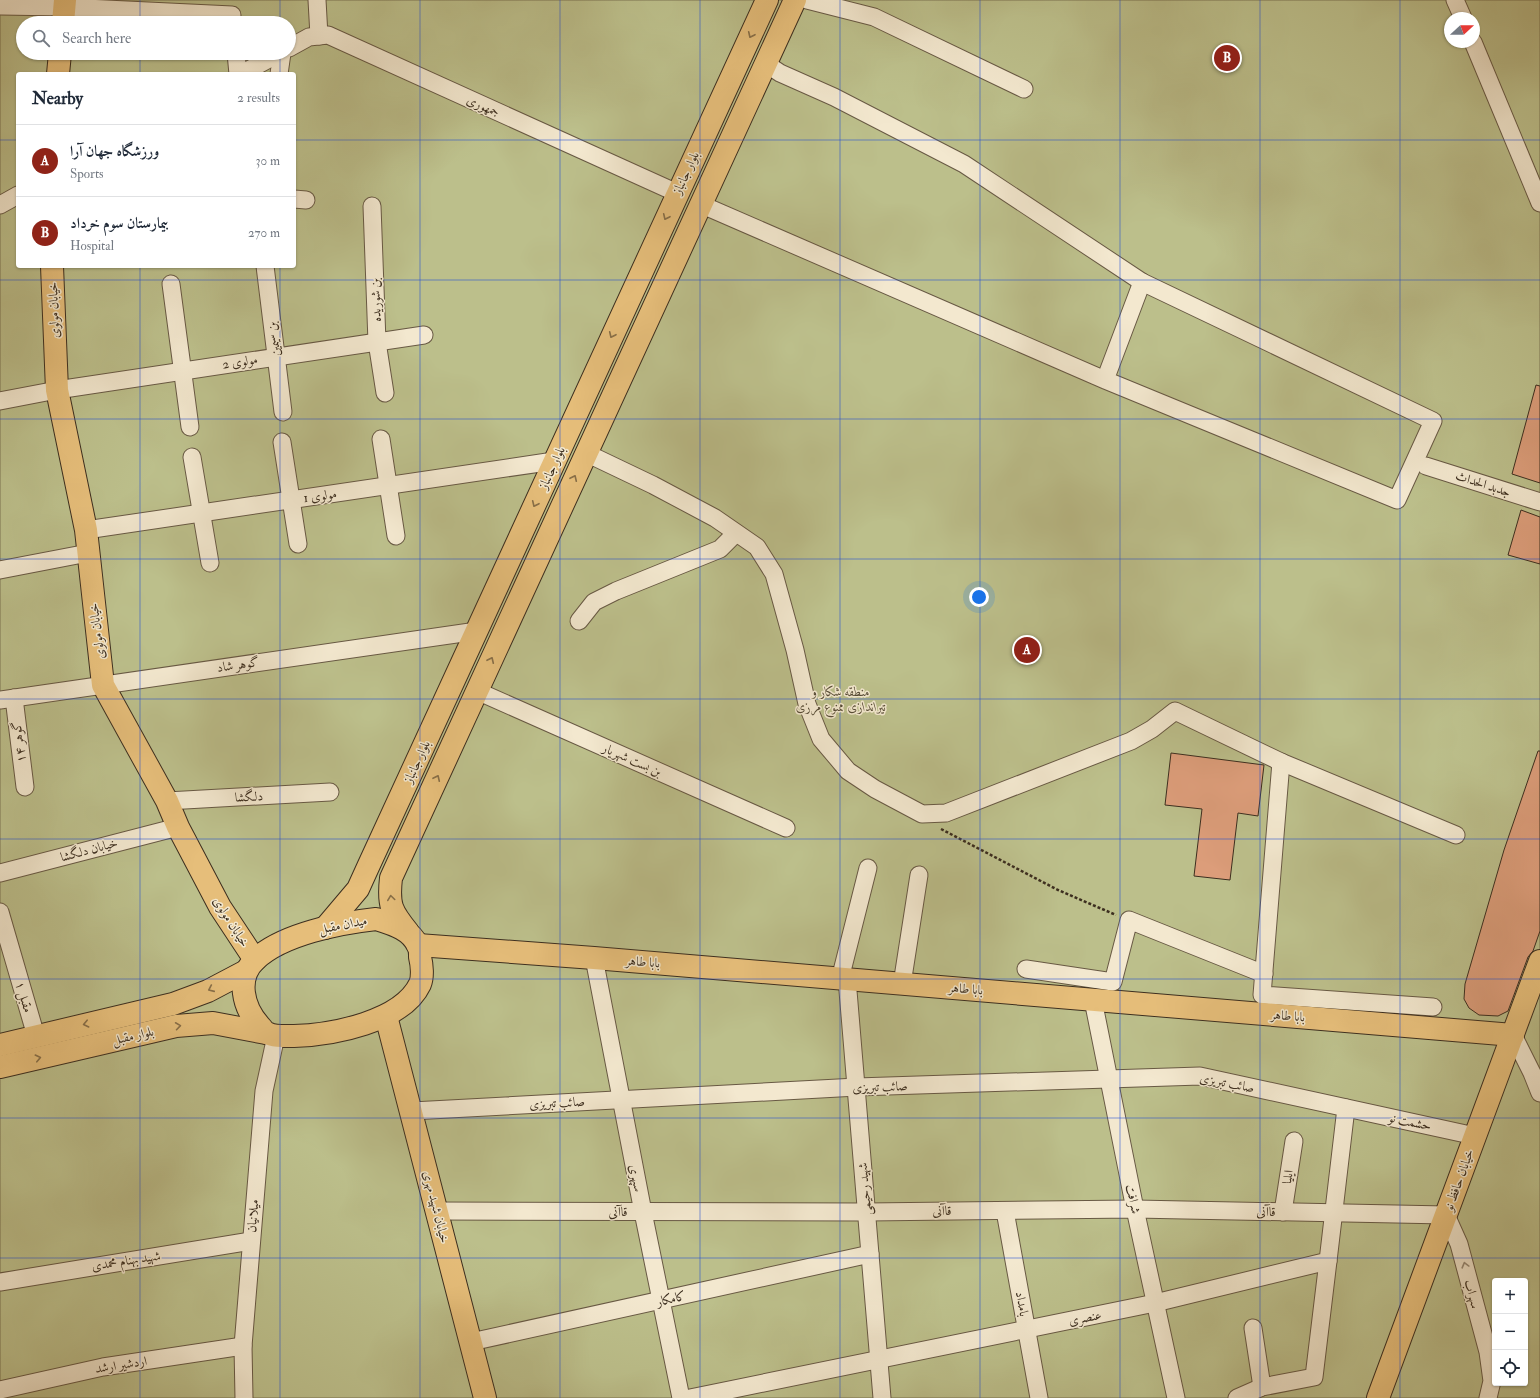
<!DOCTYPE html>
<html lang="en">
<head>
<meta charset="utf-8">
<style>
	:root { --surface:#fff; --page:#f2f2f3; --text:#1f2937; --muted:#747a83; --line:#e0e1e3; --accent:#8f2418 }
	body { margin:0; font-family:"IM FELL Double Pica",Amiri,serif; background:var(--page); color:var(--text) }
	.controls { position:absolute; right:12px; bottom:12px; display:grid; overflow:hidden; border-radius:4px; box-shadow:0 1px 3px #0004 }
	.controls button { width:36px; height:36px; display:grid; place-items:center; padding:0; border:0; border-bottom:1px solid var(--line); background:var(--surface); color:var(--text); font:20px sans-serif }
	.compass { position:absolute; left:1444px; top:12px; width:36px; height:36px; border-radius:50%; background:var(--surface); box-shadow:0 1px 3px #0004; rotate:69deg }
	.you { position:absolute; left:979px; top:597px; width:14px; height:14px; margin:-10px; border:3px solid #fff; border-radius:50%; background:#1a73e8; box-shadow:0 0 0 6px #1a73e833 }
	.badge { display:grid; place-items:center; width:26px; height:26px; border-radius:50%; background:var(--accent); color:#fff; font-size:13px; font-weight:700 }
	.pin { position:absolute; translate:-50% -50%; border:2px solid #fff; box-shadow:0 1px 4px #0006 }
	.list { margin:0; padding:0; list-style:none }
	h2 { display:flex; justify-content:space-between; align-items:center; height:52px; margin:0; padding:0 16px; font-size:17px }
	h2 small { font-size:13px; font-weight:400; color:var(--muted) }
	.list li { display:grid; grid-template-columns:26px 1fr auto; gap:12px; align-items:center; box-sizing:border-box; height:72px; padding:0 16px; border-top:1px solid var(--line) }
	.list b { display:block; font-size:15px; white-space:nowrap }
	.list p { margin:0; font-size:13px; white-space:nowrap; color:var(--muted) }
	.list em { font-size:13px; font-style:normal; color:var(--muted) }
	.icon { flex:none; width:22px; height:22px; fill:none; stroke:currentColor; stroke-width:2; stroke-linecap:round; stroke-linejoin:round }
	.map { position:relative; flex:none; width:1540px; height:1398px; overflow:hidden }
	.search { position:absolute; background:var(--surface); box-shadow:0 1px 3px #0004; left:16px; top:16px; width:280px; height:44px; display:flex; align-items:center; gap:10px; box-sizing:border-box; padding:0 14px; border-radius:22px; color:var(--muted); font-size:15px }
	.panel { position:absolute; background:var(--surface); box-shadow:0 1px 3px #0004; left:16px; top:72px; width:280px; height:196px; border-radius:4px }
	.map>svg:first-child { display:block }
	.green { fill:#bcbf8b; stroke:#7c7655; fill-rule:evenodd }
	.building { fill:#dc9d7a; stroke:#3c2e1f }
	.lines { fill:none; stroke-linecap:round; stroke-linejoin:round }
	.minor-casing { stroke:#685944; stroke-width:19 }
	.major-casing { stroke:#3c2e1f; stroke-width:24 }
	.path { stroke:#3c2e1f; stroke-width:2.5; stroke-dasharray:3 2; stroke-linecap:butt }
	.minor { stroke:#f3e8cf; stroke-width:17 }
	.major { stroke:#e6be7a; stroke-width:22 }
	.oneway { stroke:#886f48 }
	.oneway2 { stroke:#988b77 }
	.grid { fill:none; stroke:#1d4ed8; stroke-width:1; stroke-opacity:0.55 }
	.labels { text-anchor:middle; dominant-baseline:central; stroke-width:3; stroke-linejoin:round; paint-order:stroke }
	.street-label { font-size:13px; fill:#3c2e1f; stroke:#f3e8cf }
	.park-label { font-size:13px; font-style:italic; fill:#564b35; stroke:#f3e8cf }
</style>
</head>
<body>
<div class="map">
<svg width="1540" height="1398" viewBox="0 0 1540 1398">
	<rect width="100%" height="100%" fill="#eddbb5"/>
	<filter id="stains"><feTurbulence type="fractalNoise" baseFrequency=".005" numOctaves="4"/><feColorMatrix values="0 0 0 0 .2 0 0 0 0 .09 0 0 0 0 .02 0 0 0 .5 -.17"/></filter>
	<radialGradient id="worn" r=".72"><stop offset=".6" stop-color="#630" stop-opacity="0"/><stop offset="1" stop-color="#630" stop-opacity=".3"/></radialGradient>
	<!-- green -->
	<path class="green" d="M0,0H1540V1398H0ZM1450,18H1474V42H1450ZM23,23H289V53H23ZM18,74H294V266H18ZM1495,1281H1525V1383H1495Z"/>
	<!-- building -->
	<g class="building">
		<polygon points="1536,385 1540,386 1540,483 1512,474"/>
		<polygon points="1521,510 1540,517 1540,564 1508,555"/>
		<polygon points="1538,751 1540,751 1540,931 1533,951 1528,957 1508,1011 1498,1016 1479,1015 1469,1008 1464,999 1465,984 1504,850"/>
		<polygon points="1171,753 1264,765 1258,816 1238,813 1230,880 1194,876 1202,809 1165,805"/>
	</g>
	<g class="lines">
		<!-- minor casing -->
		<g class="minor-casing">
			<g id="minor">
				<polyline points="317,0 319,36"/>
				<polyline points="807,0 874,17 1024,89"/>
				<polyline points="1455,0 1463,18"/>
				<polyline points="0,6 64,7 232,15"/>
				<polyline points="1473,42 1540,203"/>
				<polyline points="289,48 309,37 328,35 677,193"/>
				<polyline points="236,53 238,74"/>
				<polyline points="765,63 780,73 834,97 964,164 1142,282"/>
				<polyline points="241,74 280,53"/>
				<polyline points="279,74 282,53"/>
				<polyline points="294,199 306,200"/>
				<polyline points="700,204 1105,380 1397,500 1433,421 1142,282 1105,380"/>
				<polyline points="0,205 18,195"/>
				<polyline points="372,206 377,342 385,393"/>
				<polyline points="265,266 283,412"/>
				<polyline points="171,284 190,427"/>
				<polyline points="0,401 57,390 424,335"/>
				<polyline points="381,439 396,536"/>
				<polyline points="282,442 298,544"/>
				<polyline points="586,453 653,485 715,518 757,547 774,574 795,650 807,704 821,739 848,771 875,789 922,814 946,813 1131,741 1152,729 1175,711 1281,762 1262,995 1433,1007"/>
				<polyline points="192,457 210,563"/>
				<polyline points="1426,466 1540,502"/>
				<polyline points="86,530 554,461"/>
				<polyline points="0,570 88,553"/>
				<polyline points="579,621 594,602 616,591 720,549 736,533"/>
				<polyline points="477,691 786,828"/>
				<polyline points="14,698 25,787"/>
				<polyline points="0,700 477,631"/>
				<polyline points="1281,762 1456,835"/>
				<polyline points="167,801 330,792"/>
				<polyline points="0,873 178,827"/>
				<polyline points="0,912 36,1036"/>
				<polyline points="594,958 643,1212 681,1398"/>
				<polyline points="1026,969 1113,982 1129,920 1264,974"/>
				<polyline points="840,979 868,868"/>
				<polyline points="847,979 882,1398"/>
				<polyline points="902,984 919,875"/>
				<polyline points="1093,1000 1135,1209 1176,1398"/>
				<polyline points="1513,1035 1532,1073 1540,1093"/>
				<polyline points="412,1111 857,1087 1200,1076 1475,1136"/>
				<polyline points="438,1211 867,1212 1135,1209 1446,1215 1459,1244 1488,1352 1492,1381 1488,1398"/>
				<polyline points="1005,1211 1039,1398"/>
				<polyline points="1283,1212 1294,1141"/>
				<polyline points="0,1282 251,1241"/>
				<polyline points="1253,1328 1262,1387"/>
				<polyline points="471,1342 870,1254"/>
				<polyline points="0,1390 103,1367 243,1346"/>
				<polyline points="244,1398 243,1346 264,1091 276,1036"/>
				<polyline points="690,1398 1155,1303 1328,1261 1346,1108"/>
				<polyline points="1237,1398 1262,1387 1314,1377 1328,1261"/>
			</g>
		</g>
		<!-- major casing -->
		<g class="major-casing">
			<g id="major">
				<polyline points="63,23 65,0"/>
				<polyline points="58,74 60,53"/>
				<polyline points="52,266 57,390 86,530 103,685 167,801 178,827 220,907 255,960"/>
				<path d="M376,919C392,924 411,929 418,946C420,949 420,954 420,957C422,965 423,977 420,984C402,1022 332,1035 294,1036C286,1036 274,1037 267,1033C264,1032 261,1027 259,1025C243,1007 236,978 255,960C282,934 340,923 376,919Z"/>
				<polyline points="325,928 358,889 368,867 767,0"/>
				<path d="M408,932C391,911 388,905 391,878L795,0"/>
				<polyline points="418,945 594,958 1513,1035"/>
				<polyline points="386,1016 485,1398"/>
				<polyline points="0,1045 173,1004 208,991 246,971"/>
				<polyline points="0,1067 176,1026 213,1023 266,1033"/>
				<polyline points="1378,1398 1540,961"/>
			</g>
		</g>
		<!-- path -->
		<polyline class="path" points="941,829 1058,890 1116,915"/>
		<!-- minor -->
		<use href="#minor" class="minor"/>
		<!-- major -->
		<use href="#major" class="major"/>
	</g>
	<!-- one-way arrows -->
	<defs><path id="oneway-chevron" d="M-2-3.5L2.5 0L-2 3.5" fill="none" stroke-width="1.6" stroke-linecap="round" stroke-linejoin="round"/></defs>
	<g class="oneway">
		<use href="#oneway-chevron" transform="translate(751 35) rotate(115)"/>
		<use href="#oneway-chevron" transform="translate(666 217) rotate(115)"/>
		<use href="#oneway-chevron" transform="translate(612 335) rotate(115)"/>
		<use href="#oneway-chevron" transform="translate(574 478) rotate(-65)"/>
		<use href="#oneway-chevron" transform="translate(535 504) rotate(115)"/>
		<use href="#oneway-chevron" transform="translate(491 660) rotate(-65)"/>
		<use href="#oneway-chevron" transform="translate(437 778) rotate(-65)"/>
		<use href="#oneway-chevron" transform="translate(391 898) rotate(-98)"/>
		<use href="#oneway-chevron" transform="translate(211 989) rotate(156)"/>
		<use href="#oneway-chevron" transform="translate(86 1024) rotate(167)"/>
		<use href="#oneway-chevron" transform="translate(178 1026) rotate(-8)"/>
		<use href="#oneway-chevron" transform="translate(38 1058) rotate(-13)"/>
	</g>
	<use class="oneway2" href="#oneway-chevron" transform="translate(1465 1265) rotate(-105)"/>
	<!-- grid -->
	<path class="grid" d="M140,0V23M280,0V23M420,0V1398M560,0V1398M700,0V1398M840,0V1398M980,0V1398M1120,0V1398M1260,0V1398M1400,0V1398M140,53V74M280,53V74M0,140H18M294,140H1540M140,266V1398M280,266V1398M0,280H1540M0,419H1540M0,559H1540M0,699H1540M0,839H1540M0,979H1540M0,1118H1540M0,1258H1540"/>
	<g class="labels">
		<!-- street labels -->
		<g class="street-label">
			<text transform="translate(483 106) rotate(24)">جمهوری</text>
			<text transform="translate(686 173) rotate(-65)">بلوار جانباز</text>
			<text transform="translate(376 300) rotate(-92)">بن شوریده</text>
			<text transform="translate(54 310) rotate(-92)">خیابان مولوی</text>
			<text transform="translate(274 339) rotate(-97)">بن سیمین</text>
			<text transform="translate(240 362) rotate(-9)">مولوی 2</text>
			<text transform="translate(552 468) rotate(-65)">بلوار جانباز</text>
			<text transform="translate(1483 484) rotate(18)">جدبد الحداث</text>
			<text transform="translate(320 496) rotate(-8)">مولوی 1</text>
			<text transform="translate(97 631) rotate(-97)">خیابان مولوی</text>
			<text transform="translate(238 665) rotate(-8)">گوهر شاد</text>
			<text transform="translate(19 742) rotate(-97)">گوهر ۱۴</text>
			<text transform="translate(632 760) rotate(24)">بن بست شهریار</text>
			<text transform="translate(417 762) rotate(-65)">بلوار جانباز</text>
			<text transform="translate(249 797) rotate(-3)">دلگشا</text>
			<text transform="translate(89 850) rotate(-15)">خیابان دلگشا</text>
			<text transform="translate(231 922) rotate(58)">خیابان مولوی</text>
			<text transform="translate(343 925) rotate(-11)">میدان مقبل</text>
			<text transform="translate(643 962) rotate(5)">بابا طاهر</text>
			<text transform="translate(966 989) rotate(5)">بابا طاهر</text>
			<text transform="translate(24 997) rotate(74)">مقبل ۱</text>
			<text transform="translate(1288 1016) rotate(5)">بابا طاهر</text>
			<text transform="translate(133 1036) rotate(-13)">بلوار مقبل</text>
			<text transform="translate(1227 1083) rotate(11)">صائب تبریزی</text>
			<text transform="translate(880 1087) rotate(-2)">صائب تبریزی</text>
			<text transform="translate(557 1103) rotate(-3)">صائب تبریزی</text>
			<text transform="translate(1410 1122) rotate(12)">حشمت نو</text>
			<text transform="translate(1288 1177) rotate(-81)">ایلیا</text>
			<text transform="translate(636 1178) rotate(79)">سپهری</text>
			<text transform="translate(1459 1180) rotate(-70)">خیابان حافظ نو</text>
			<text transform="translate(865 1189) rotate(-95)">شهید رحیمی</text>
			<text transform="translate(1133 1199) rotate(78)">شرافت</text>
			<text transform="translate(436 1207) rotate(76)">خیابان شهید مهری</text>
			<text transform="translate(942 1211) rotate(-1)">قاآنی</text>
			<text x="618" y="1212">قاآنی</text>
			<text transform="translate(1266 1212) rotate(1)">قاآنی</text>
			<text transform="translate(253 1216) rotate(-85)">میلانیان</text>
			<text transform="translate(126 1261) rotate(-9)">شهید بهنام محمدی</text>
			<text transform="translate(1472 1294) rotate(75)">سهراب</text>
			<text transform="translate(671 1299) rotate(-13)">کامکار</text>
			<text transform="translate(1022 1304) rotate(80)">بامداد</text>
			<text transform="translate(1085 1318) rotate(-11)">عنصری</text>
			<text transform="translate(121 1365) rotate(-9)">اردشیر ارشد</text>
		</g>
		<!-- park labels -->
		<g class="park-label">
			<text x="841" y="692">منطقه شکار و<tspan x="841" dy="15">تیراندازی ممنوع مرزی</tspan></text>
		</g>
	</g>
	<rect width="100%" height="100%" filter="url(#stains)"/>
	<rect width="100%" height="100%" fill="url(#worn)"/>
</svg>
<div class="controls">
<button>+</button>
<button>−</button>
<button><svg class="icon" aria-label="locate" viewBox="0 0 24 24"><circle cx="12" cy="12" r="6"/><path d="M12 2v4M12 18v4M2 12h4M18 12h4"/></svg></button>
</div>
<svg class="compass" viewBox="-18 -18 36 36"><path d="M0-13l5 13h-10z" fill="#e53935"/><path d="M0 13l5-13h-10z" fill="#747a83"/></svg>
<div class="you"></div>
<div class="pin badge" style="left:1027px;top:650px">A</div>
<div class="pin badge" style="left:1227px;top:58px">B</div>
<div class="search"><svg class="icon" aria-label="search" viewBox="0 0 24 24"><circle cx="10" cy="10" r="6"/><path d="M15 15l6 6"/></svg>Search here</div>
<section class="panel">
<h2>Nearby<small>2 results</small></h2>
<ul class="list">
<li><span class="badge">A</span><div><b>ورزشگاه جهان آرا</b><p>Sports</p></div><em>30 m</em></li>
<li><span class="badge">B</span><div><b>بیمارستان سوم خرداد</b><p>Hospital</p></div><em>270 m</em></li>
</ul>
</section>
</div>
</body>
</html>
